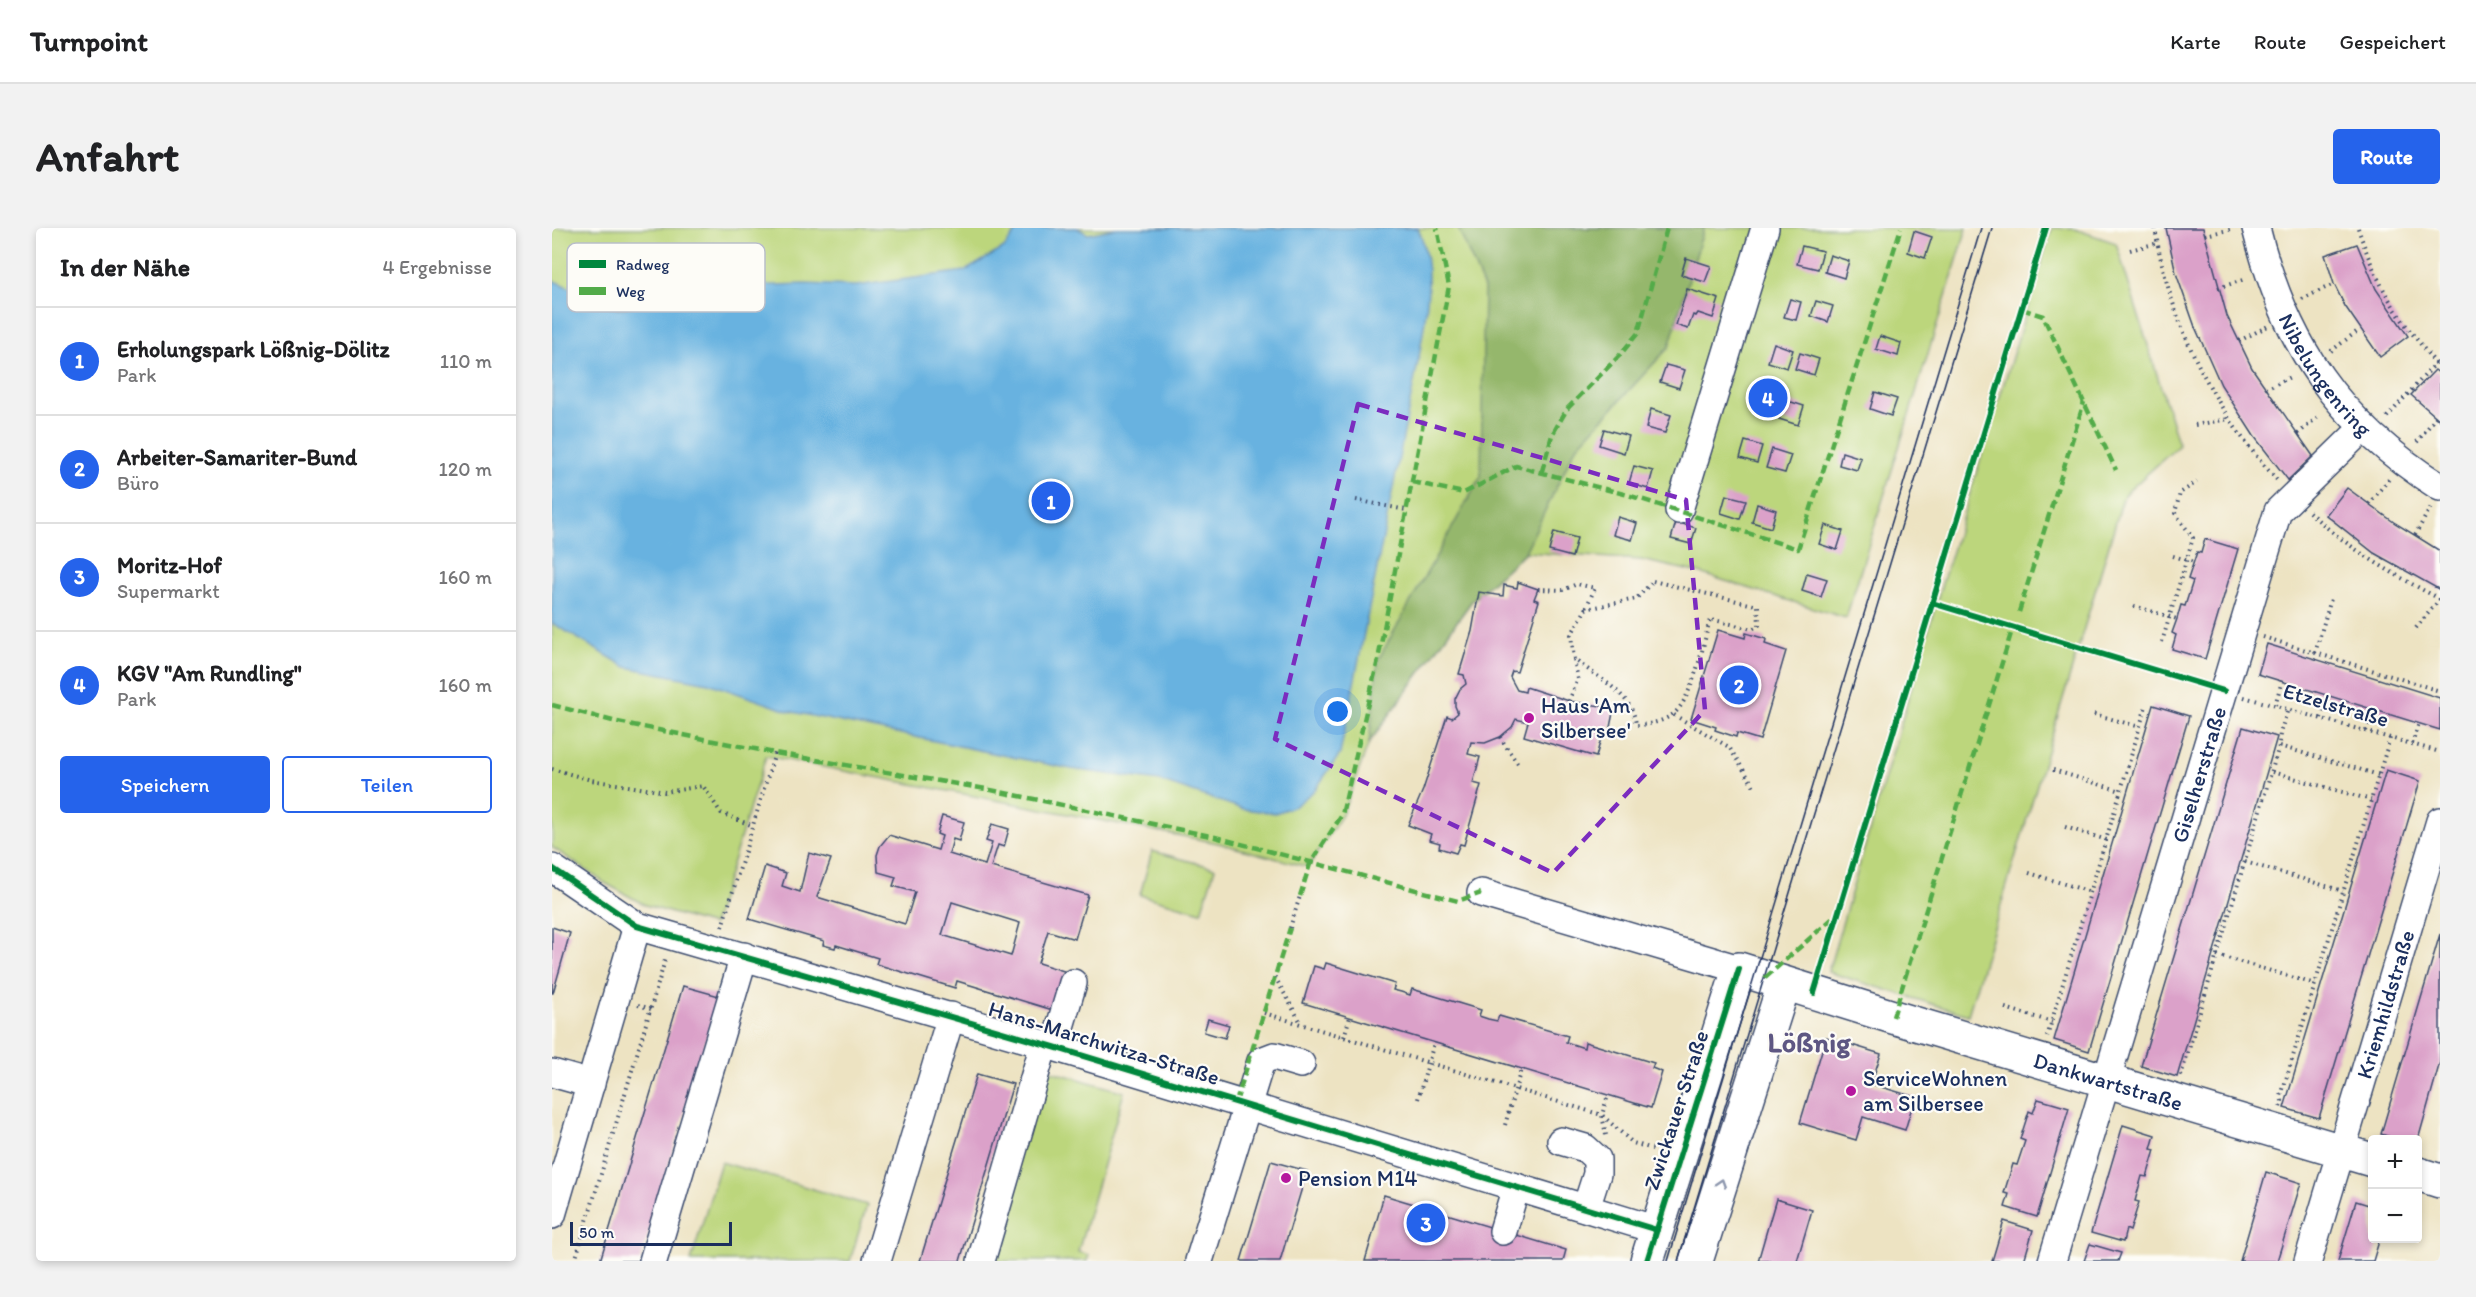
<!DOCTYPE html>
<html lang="de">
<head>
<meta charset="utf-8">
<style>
	:root { --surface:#fff; --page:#f2f2f2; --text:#202124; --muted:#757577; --line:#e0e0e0; --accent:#2563eb }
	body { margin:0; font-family:Itim,sans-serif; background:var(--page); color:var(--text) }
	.controls { position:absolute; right:18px; bottom:18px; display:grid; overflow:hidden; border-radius:6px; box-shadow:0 3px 9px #0003 }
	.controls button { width:54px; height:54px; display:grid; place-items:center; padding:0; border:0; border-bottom:2px solid var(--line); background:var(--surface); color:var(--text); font:30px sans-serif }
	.scale { position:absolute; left:18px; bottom:15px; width:162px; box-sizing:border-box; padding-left:6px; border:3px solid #1b2f5e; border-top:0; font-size:16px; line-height:21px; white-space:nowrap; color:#1b2f5e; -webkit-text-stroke:4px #fdfcf7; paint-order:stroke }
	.you { position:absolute; left:786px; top:484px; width:21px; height:21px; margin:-15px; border:4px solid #fff; border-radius:50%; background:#1a73e8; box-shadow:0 0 0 9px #1a73e833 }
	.badge { display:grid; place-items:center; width:39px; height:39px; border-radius:50%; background:var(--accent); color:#fff; font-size:20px; font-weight:700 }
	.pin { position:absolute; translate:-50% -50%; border:3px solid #fff; box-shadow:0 2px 6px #0006 }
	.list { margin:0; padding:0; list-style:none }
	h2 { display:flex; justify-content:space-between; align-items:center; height:78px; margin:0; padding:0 24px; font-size:26px }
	h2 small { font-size:20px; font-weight:400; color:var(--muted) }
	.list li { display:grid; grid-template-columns:39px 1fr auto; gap:18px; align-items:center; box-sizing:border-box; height:108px; padding:0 24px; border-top:2px solid var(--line) }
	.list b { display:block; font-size:22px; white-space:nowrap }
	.list p { margin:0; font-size:20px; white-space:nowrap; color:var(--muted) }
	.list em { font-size:20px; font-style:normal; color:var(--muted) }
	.actions { display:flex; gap:12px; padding:18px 24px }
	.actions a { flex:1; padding:14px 0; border:2px solid var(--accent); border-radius:6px; text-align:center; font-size:21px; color:var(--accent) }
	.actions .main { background:var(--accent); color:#fff }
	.map { position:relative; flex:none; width:1888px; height:1033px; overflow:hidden; border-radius:6px }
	header { display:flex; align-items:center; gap:36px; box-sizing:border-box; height:84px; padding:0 30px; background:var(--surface); border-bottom:2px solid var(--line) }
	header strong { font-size:28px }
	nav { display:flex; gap:33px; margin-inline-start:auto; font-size:21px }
	.intro { display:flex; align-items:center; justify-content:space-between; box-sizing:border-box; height:144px; padding:0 36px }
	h1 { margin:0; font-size:42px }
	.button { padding:15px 27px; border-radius:6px; background:var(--accent); color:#fff; font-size:21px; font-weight:700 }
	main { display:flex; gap:36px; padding:0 36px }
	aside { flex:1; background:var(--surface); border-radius:6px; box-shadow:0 3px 9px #0003 }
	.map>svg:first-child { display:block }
	.green { fill:#bcd67c; stroke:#6c826d; stroke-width:1.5 }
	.forest { fill:#95b76c; stroke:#587365; stroke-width:1.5 }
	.water { fill:#68b2e0; stroke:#42709f; stroke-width:1.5 }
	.building { fill:#dba1c9; fill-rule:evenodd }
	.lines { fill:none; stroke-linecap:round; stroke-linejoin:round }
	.minor-casing { stroke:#3a4a6d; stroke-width:30 }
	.major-casing { stroke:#3a4a6d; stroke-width:36 }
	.path { stroke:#3a4a6d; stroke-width:4; stroke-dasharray:1.5 4.5; stroke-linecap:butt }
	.minor { stroke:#fff; stroke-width:27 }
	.major { stroke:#fff; stroke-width:33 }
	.tram { stroke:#1b2f5e; stroke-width:1.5 }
	.quiet { stroke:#52ab49; stroke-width:4.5; stroke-dasharray:9 4.5; stroke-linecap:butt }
	.cycleway-casing { stroke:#fdfcf7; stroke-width:10 }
	.cycleway { stroke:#00873e; stroke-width:6 }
	.oneway { stroke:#8d97ae }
	.marked { fill:none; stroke:#7b2cbf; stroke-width:4.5; stroke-dasharray:12 8; stroke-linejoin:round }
	.poi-dot { fill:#b5179e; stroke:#fdfcf7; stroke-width:2 }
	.labels { text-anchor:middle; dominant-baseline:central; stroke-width:4.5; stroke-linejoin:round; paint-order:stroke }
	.street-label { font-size:22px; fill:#1b2f5e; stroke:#fdfcf7 }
	.poi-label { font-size:22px; fill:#1b2f5e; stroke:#fdfcf7; text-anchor:start }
	.district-label { font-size:28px; font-weight:bold; fill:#5e5783; stroke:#fdfcf7 }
	.key { fill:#fdfcf7; stroke:#b9bec9; stroke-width:1.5 }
	.key-label { font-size:16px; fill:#1b2f5e }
</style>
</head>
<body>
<header>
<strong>Turnpoint</strong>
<nav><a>Karte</a><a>Route</a><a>Gespeichert</a></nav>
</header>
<div class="intro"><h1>Anfahrt</h1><a class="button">Route</a></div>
<main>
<aside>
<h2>In der Nähe<small>4 Ergebnisse</small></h2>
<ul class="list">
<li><span class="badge">1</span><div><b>Erholungspark Lößnig-Dölitz</b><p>Park</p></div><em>110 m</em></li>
<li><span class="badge">2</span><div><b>Arbeiter-Samariter-Bund</b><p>Büro</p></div><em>120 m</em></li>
<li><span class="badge">3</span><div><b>Moritz-Hof</b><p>Supermarkt</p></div><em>160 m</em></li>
<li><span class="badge">4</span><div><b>KGV &quot;Am Rundling&quot;</b><p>Park</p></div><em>160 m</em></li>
</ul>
<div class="actions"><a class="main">Speichern</a><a>Teilen</a></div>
</aside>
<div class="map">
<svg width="1888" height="1033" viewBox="0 0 1888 1033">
	<rect width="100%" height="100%" fill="#fdfcf7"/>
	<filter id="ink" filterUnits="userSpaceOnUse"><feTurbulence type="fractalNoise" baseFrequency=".0167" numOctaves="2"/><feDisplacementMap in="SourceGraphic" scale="12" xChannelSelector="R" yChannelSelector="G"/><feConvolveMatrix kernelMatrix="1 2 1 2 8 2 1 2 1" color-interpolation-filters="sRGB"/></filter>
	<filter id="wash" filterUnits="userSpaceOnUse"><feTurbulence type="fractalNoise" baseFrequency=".008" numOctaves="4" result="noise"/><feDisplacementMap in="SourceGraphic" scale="24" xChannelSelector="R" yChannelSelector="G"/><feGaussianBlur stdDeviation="1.35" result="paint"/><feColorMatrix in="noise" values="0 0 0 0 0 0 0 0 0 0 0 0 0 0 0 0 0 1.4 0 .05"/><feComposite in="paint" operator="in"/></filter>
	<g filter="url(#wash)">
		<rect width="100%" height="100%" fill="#ede3c2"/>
		<!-- green -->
		<g class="green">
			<polygon points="0,0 1415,0 1294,390 1144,344 1089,332 973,324 919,374 817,515 790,587 758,636 752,638 666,615 214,528 161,697 93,677 53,655 0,619"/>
			<polygon points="1500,0 1520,0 1564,15 1627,217 1572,267 1416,787 1276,744 1388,362"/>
			<polygon points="600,623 663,640 649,684 588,667"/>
			<polygon points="485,839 572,864 526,1024 537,1027 535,1033 429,1033"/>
			<polygon points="169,934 315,977 298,1033 139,1033"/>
		</g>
		<!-- forest -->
		<polygon class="forest" points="906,0 1152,0 1117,119 1023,221 973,324 919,374 817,515 826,432 929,248 932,60"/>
		<!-- water -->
		<path class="water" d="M467,0H525L536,6L565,0H866C884,42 874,86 867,129L788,526L763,562L743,578L723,585L691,581L608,553L519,541L236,483L156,455L74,439L0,395V52L66,81L167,59L253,56L304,58L413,43L452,20Z"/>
		<g id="blocks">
			<!-- building -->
			<g class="building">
				<polygon points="1614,0 1651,0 1675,88 1700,140 1761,228 1736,252 1702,208 1669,157 1643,99 1624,45"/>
				<polygon points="1362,3 1380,9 1373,30 1356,24"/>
				<polygon points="1805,16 1824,61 1856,108 1828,129 1793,78 1782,56 1773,27"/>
				<polygon points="1250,18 1271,23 1266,41 1245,36"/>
				<polygon points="1278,27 1297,33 1292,50 1273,44"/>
				<polygon points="1134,30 1159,38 1153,54 1129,47"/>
				<polygon points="1135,61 1167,71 1161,90 1146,85 1144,88 1141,87 1136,101 1124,97"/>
				<polygon points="1238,71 1249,74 1244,92 1232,89"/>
				<polygon points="1264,73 1281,78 1276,94 1259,88"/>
				<polygon points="1328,108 1349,115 1346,128 1324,121"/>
				<polygon points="1222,115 1241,122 1235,140 1216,134"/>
				<polygon points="1248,125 1267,131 1262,147 1243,141"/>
				<polygon points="1114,137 1133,142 1127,160 1108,154"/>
				<polygon points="1883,142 1888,146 1888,192 1859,167"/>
				<polygon points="1323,164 1345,171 1339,188 1318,181"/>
				<polygon points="1206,165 1225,170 1220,188 1201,183"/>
				<polygon points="1233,172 1252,178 1246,197 1227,191"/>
				<polygon points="1099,181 1119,187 1113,205 1094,200"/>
				<polygon points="1052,201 1077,208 1072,225 1047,217"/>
				<polygon points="1193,213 1210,218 1205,235 1188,230"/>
				<polygon points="1220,221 1239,227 1233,245 1214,240"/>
				<polygon points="1290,224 1309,230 1305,242 1287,237"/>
				<polygon points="1082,238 1101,243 1096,261 1077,255"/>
				<polygon points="1795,260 1843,295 1888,323 1888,362 1822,325 1774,287"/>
				<polygon points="1174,267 1194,272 1188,291 1169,285"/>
				<polygon points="1205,276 1224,282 1219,300 1200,294"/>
				<polygon points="1066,289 1085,295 1080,312 1061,307"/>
				<polygon points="1124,294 1144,300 1139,316 1119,311"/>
				<polygon points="1273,297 1291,303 1285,322 1267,316"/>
				<polygon points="1002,304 1025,310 1020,329 997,323"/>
				<polygon points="1653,311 1686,321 1653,431 1620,421 1624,407 1620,405 1625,391 1629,377 1633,378 1641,353 1636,351 1645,324 1649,325"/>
				<polygon points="1255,345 1275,351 1269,369 1250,363"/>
				<polygon points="966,354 986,361 982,371 987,373 965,444 960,443 958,449 965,462 973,464 974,459 1017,473 1062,480 1057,504 1051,503 1044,529 972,508 976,494 964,491 960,499 948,509 933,515 919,514 916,526 928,529 921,555 929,557 912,617 908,616 904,625 887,620 888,615 877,612 879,606 856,597 871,562 895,488 900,490 906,485 903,478 903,471 908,461 914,456 912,447 907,446 920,403 927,364 951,368 952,357 965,360"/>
				<polygon points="1166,402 1193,410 1194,405 1214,411 1213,416 1234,423 1208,512 1185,505 1184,509 1163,502 1164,499 1139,491"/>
				<polygon points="1715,416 1888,470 1888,502 1706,446"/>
				<polygon points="1601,477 1637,488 1537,823 1502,812"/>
				<polygon points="1691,499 1725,509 1625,849 1589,838"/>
				<polygon points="1834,542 1868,553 1767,890 1732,880"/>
				<path d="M390,588L412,594L407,613L401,611L397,626L433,637L440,615L434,613L440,596L457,601L452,619L446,617L439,639L536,667L523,711L496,703L486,735L515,744L504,783L405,753L403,760L324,736L326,730L284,717L283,720L271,717L272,713L197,691L213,638L234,645L230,658L248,664L257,625L279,631L265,669L353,696L363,664L341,658L344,649L326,644L325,627L328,618L337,607L386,622L390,608L385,606ZM400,674L468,695L459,728L390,707Z"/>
				<polygon points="0,699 18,705 1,765 0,765"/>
				<polygon points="1888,706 1888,834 1866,912 1847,912 1829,906"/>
				<polygon points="774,735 843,756 841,762 849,764 858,767 860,761 929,782 927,788 936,791 945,793 947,788 1016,808 1014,814 1032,820 1033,814 1102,835 1100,840 1110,844 1099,880 751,775 762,738 772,741"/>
				<polygon points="131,758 167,768 88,1033 48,1033"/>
				<polygon points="656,791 677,797 673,810 652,804"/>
				<polygon points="1274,809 1329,826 1319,856 1363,869 1353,902 1311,889 1304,912 1248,895"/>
				<polygon points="425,846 461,856 408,1033 368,1033"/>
				<polygon points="1486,871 1517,880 1485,989 1453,979 1457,966 1452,965 1461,936 1465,937 1473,913 1468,911 1477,883 1481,885"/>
				<polygon points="1571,897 1603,907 1599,921 1603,922 1595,949 1590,948 1583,973 1587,974 1578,1003 1574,1001 1571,1014 1539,1005"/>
				<polygon points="719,933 755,943 728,1033 689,1033"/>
				<polygon points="1714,944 1749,955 1725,1033 1688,1033"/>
				<polygon points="832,967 1014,1022 1011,1033 813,1033"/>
				<polygon points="1224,971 1260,982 1245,1033 1206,1033"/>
				<polygon points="1804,973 1820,978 1820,1010 1828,1010 1821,1033 1786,1033"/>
				<polygon points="1452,993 1481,1002 1472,1033 1440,1033"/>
				<polygon points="1538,1016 1569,1025 1566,1033 1532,1033"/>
			</g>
		</g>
	</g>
	<g filter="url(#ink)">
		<use href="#blocks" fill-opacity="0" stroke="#3a4a6d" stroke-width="1.5"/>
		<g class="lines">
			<!-- minor casing -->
			<g class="minor-casing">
				<g id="minor">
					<path id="s1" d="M1704,0C1733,116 1786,195 1888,259"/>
					<polyline points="1127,282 1213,0"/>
					<polyline points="0,640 85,698 502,819 1105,1002"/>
					<polyline points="929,665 1187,741"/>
					<polyline points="502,819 521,755"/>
					<polyline points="0,845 39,856"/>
					<polyline points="1009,913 1033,920 1045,931 1045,946 1034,980"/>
					<polyline points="0,987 85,698"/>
					<polyline points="951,1003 964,959"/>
					<polyline points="101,1033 192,728"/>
					<polyline points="325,1033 399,788"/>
					<polyline points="429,1033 492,816"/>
					<polyline points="647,1033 709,833 722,828 749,836"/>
					<path id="s2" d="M1500,1033L1726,283L1811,200"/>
					<path id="s3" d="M1756,1033L1888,593"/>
				</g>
			</g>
			<!-- major casing -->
			<g class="major-casing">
				<g id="major">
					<polyline points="1866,946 1888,953"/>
					<path id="s4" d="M1095,1033L1187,741L1341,789L1820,932"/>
					<polyline points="1144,1033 1232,756"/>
				</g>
			</g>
			<!-- path -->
			<g class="path">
				<path d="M1603,0C1617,93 1662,184 1726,253"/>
				<path d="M1806,0C1820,43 1838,79 1867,114C1873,122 1880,132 1888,139"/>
				<polyline points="1653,7 1681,1"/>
				<polyline points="1578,22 1606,15"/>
				<polyline points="1666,60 1694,51"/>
				<polyline points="1750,71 1782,56"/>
				<polyline points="1687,113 1716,98"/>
				<polyline points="1779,123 1807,102"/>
				<polyline points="1714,161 1740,148"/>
				<polyline points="1835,189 1884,135"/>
				<polyline points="1643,197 1677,191"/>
				<polyline points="1746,206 1768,187"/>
				<polyline points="1865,214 1884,189"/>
				<polyline points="804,272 854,282"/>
				<polyline points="1817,276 1837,251"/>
				<path d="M1757,284C1796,320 1840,346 1888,371"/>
				<polyline points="1863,307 1879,279"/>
				<polyline points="1621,328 1642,334"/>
				<path d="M1101,353L1206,378L1207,397L1200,401L1158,391C1152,414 1140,474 1120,487C1110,494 1095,497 1084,497C1081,465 1045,450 1022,431L1019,407L1034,381L1084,371Z"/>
				<polyline points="986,361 1011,362 1025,356 1043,360 1034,380"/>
				<polyline points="1582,378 1625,391"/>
				<polyline points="1864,400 1888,371"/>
				<polyline points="1711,409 1888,463"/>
				<polyline points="1610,414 1641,310 1623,285 1628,265 1645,254"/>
				<polyline points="1763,425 1779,371"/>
				<polyline points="1692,469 1888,524"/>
				<polyline points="1017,473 1026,451 1022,432"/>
				<polyline points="1723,477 1730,453"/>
				<polyline points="1542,486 1588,499"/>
				<polyline points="1122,487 1177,519 1203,560"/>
				<polyline points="1769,490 1776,467"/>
				<polyline points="1814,503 1821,481"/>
				<polyline points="948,509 967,538"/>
				<polyline points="1860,516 1867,495"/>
				<polyline points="1727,518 1827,547"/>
				<polyline points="0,541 39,552 113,564 151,558 169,585 201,598"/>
				<polyline points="1501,542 1569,563"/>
				<polyline points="1720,544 1819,572"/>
				<polyline points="1513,599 1555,612"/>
				<polyline points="1693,634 1791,663"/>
				<polyline points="1477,645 1539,664"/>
				<polyline points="170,699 223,525"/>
				<polyline points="738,700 748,668"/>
				<polyline points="1665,727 1763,756"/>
				<polyline points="723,749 749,795"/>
				<polyline points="86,777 99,781"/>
				<polyline points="1453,780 1500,794"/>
				<polyline points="712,785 1050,887 1081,915 1104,922"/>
				<polyline points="792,809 798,789"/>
				<polyline points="1495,809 1594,478"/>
				<polyline points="1629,848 1727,518 1728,505 1736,481"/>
				<polyline points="866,871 882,815"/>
				<polyline points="1728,879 1730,873 1729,868 1838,510"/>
				<polyline points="953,897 969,841"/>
				<polyline points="1054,907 1050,887 1056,867"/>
				<polyline points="23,1033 114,729"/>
			</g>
			<!-- minor -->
			<use href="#minor" class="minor"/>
			<!-- major -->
			<use href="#major" class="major"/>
			<!-- tram -->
			<g class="tram">
				<polyline points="1116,1033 1429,0"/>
				<polyline points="1126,1033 1440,0"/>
			</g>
			<!-- quiet -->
			<g class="quiet">
				<polyline points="1470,81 1491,88 1564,242"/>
				<polyline points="990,243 1000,207 1015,181 1067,128 1086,105 1115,0"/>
				<polyline points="860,254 912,265 964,238 1076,267 1246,321 1349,0"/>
				<polyline points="1467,384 1532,174"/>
				<polyline points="0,477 61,493 223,525 434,561 663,609 906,673 929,665"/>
				<polyline points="748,668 758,636 790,587 826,432 897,58 885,0"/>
				<polyline points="1213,750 1282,689"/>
				<polyline points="1341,789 1461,399"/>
				<polyline points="684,874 738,700"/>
			</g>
			<!-- cycleway casing -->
			<g class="cycleway-casing">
				<g id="cycleway">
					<polyline points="1380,375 1672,463"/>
					<polyline points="0,640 85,698 502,819 1105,1002"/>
					<polyline points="1262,765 1494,0"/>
					<polyline points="1095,1033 1187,741"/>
				</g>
			</g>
			<!-- cycleway -->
			<use href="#cycleway" class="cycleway"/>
		</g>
		<!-- one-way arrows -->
		<defs><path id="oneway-chevron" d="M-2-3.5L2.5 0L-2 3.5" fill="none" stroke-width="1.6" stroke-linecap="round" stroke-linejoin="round" transform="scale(1.5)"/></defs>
		<use class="oneway" href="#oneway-chevron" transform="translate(1169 955) rotate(-72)"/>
	</g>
	<!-- marked area -->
	<path class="marked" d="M806,176L1134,272L1153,482L1001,645L723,511Z"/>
	<!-- markers -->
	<g class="poi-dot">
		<circle cx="977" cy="490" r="6"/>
		<circle cx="1299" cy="863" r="6"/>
		<circle cx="734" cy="950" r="6"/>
	</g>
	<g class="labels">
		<!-- street labels -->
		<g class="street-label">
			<text stroke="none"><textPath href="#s1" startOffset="164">Nibelungenring</textPath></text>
			<text transform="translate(1784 477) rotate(16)">Etzelstraße</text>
			<text stroke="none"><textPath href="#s2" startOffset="508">Giselherstraße</textPath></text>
			<text stroke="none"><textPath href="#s3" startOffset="268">Kriemhildstraße</textPath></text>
			<text transform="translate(552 815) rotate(17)">Hans-Marchwitza-Straße</text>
			<text stroke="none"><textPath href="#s4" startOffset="692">Dankwartstraße</textPath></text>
			<text transform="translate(1124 882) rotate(-72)">Zwickauer Straße</text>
		</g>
		<!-- poi labels -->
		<g class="poi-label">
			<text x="989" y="477">Haus 'Am<tspan x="989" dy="25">Silbersee'</tspan></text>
			<text x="1311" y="850">ServiceWohnen<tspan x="1311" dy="25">am Silbersee</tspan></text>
			<text x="746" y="950">Pension M14</text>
		</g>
		<!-- district labels -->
		<g class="district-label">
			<text x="1257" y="814">Lößnig</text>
		</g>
	</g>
	<!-- legend -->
	<rect x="15" y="15" width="198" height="69" rx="9" class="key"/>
	<rect x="27" y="32" width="27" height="8" fill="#00873e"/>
	<rect x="27" y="59" width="27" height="8" fill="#52ab49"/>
	<g class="key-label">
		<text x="64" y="42">Radweg</text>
		<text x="64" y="69">Weg</text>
	</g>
</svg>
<div class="controls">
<button>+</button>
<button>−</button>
</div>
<div class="scale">50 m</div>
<div class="you"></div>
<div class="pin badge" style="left:499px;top:273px">1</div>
<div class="pin badge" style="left:1187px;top:457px">2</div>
<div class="pin badge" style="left:874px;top:995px">3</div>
<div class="pin badge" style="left:1216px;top:170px">4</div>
</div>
</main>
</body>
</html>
